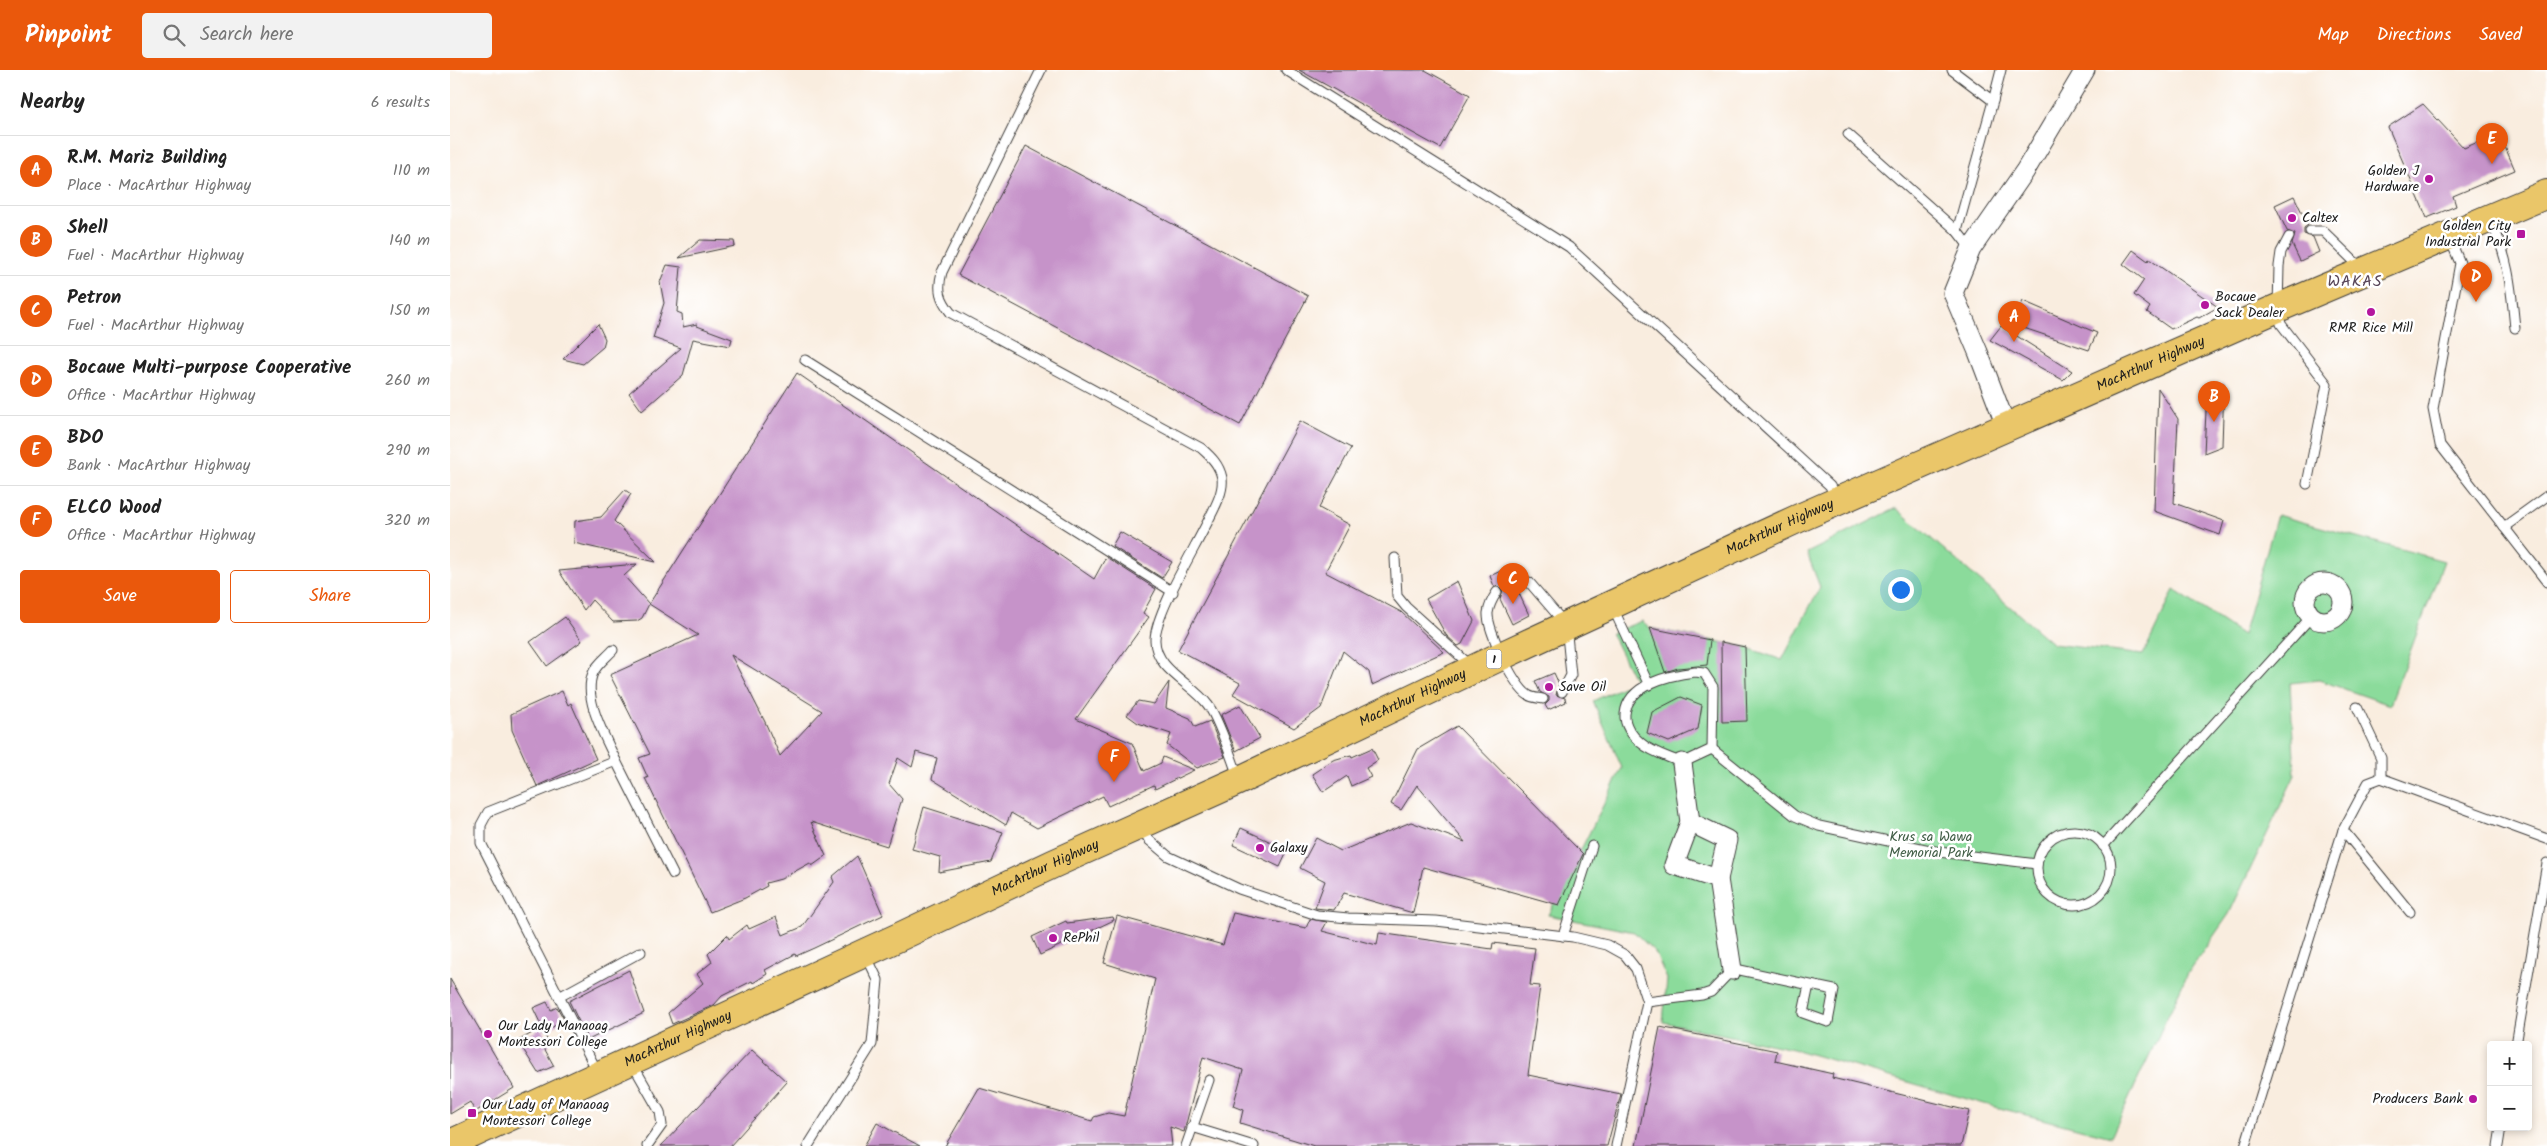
<!DOCTYPE html>
<html lang="en">
<head>
<meta charset="utf-8">
<style>
	:root { --surface:#fff; --page:#f2f2f2; --text:#222; --muted:#767676; --line:#e0e0e0; --accent:#ea580c }
	body { margin:0; font-family:Kalam,sans-serif; background:var(--page); color:var(--text) }
	.controls { position:absolute; right:15px; bottom:15px; display:grid; overflow:hidden; border-radius:5px; box-shadow:0 2px 8px #0003 }
	.controls button { width:45px; height:45px; display:grid; place-items:center; padding:0; border:0; border-bottom:1px solid var(--line); background:var(--surface); color:var(--text); font:25px sans-serif }
	.you { position:absolute; left:1450px; top:519px; width:18px; height:18px; margin:-12px; border:4px solid #fff; border-radius:50%; background:#1a73e8; box-shadow:0 0 0 8px #1a73e833 }
	.badge { display:grid; place-items:center; width:32px; height:32px; border-radius:50%; background:var(--accent); color:#fff; font-size:16px; font-weight:700 }
	.pin { position:absolute; translate:-50% -41px; filter:drop-shadow(0 1px 2px #0008) }
	.pin::after { content:''; position:absolute; top:26px; width:18px; height:15px; background:inherit; clip-path:polygon(0 0,100% 0,50% 100%) }
	.list { margin:0; padding:0; list-style:none }
	h2 { display:flex; justify-content:space-between; align-items:center; height:65px; margin:0; padding:0 20px; font-size:21px }
	h2 small { font-size:16px; font-weight:400; color:var(--muted) }
	.list li { display:grid; grid-template-columns:32px 1fr auto; gap:15px; align-items:center; box-sizing:border-box; height:70px; padding:0 20px; border-top:1px solid var(--line) }
	.list b { display:block; font-size:19px; white-space:nowrap }
	.list p { margin:0; font-size:16px; white-space:nowrap; color:var(--muted) }
	.list em { font-size:16px; font-style:normal; color:var(--muted) }
	.actions { display:flex; gap:10px; padding:15px 20px }
	.actions a { flex:1; padding:11px 0; border:1px solid var(--accent); border-radius:5px; text-align:center; font-size:18px; color:var(--accent) }
	.actions .main { background:var(--accent); color:#fff }
	.icon { flex:none; width:28px; height:28px; fill:none; stroke:currentColor; stroke-width:2; stroke-linecap:round; stroke-linejoin:round }
	.map { position:relative; flex:none; width:2097px; height:1076px; overflow:hidden }
	header { display:flex; align-items:center; gap:30px; box-sizing:border-box; height:70px; padding:0 25px; background:var(--accent); color:#fff }
	header strong { font-size:24px }
	nav { display:flex; gap:28px; margin-inline-start:auto; font-size:18px }
	.search { width:350px; height:45px; background:var(--page); display:flex; align-items:center; gap:12px; box-sizing:border-box; padding:0 18px; border-radius:5px; color:var(--muted); font-size:19px }
	main { display:flex }
	aside { flex:1; background:var(--surface) }
	.map>svg:first-child { display:block }
	.green { fill:#8bdb9b; stroke:#547c5c }
	.building { fill:#c693c9; fill-rule:evenodd }
	.lines { fill:none; stroke-linecap:round; stroke-linejoin:round }
	.service-casing { stroke:#3d3b39; stroke-width:11 }
	.minor-casing { stroke:#3d3b39; stroke-width:21 }
	.trunk-casing { stroke:#3d3b39; stroke-width:30 }
	.service { stroke:#fff; stroke-width:9 }
	.minor { stroke:#fff; stroke-width:19 }
	.trunk { stroke:#eac669; stroke-width:28 }
	.poi-dot { fill:#b5179e; stroke:#fff; stroke-width:2 }
	.labels { text-anchor:middle; dominant-baseline:central; stroke-width:5; stroke-linejoin:round; paint-order:stroke }
	.shield { fill:#fff; stroke:#606060; stroke-width:1 }
	.shield-label { font-size:12px; font-weight:bold; fill:#1c1c1c }
	.poi-label { font-size:14px; fill:#1c1c1c; stroke:#fff; text-anchor:start }
	.street-label { font-size:14px; fill:#1c1c1c; stroke:#fff }
	.park-label { font-size:14px; fill:#435f48; stroke:#fff }
	.quarter-label { font-size:16px; letter-spacing:1px; fill:#584659; stroke:#fff }
</style>
</head>
<body>
<header>
<strong>Pinpoint</strong>
<div class="search"><svg class="icon" aria-label="search" viewBox="0 0 24 24"><circle cx="10" cy="10" r="6"/><path d="M15 15l6 6"/></svg>Search here</div>
<nav><a>Map</a><a>Directions</a><a>Saved</a></nav>
</header>
<main>
<aside>
<h2>Nearby<small>6 results</small></h2>
<ul class="list">
<li><span class="badge">A</span><div><b>R.M. Mariz Building</b><p>Place · MacArthur Highway</p></div><em>110 m</em></li>
<li><span class="badge">B</span><div><b>Shell</b><p>Fuel · MacArthur Highway</p></div><em>140 m</em></li>
<li><span class="badge">C</span><div><b>Petron</b><p>Fuel · MacArthur Highway</p></div><em>150 m</em></li>
<li><span class="badge">D</span><div><b>Bocaue Multi-purpose Cooperative</b><p>Office · MacArthur Highway</p></div><em>260 m</em></li>
<li><span class="badge">E</span><div><b>BDO</b><p>Bank · MacArthur Highway</p></div><em>290 m</em></li>
<li><span class="badge">F</span><div><b>ELCO Wood</b><p>Office · MacArthur Highway</p></div><em>320 m</em></li>
</ul>
<div class="actions"><a class="main">Save</a><a>Share</a></div>
</aside>
<div class="map">
<svg width="2097" height="1076" viewBox="0 0 2097 1076">
	<rect width="100%" height="100%" fill="#fff"/>
	<filter id="ink" filterUnits="userSpaceOnUse"><feTurbulence type="fractalNoise" baseFrequency=".02" numOctaves="2"/><feDisplacementMap in="SourceGraphic" scale="10" xChannelSelector="R" yChannelSelector="G"/><feConvolveMatrix kernelMatrix="1 2 1 2 8 2 1 2 1" color-interpolation-filters="sRGB"/></filter>
	<filter id="wash" filterUnits="userSpaceOnUse"><feTurbulence type="fractalNoise" baseFrequency=".0096" numOctaves="4" result="noise"/><feDisplacementMap in="SourceGraphic" scale="20" xChannelSelector="R" yChannelSelector="G"/><feGaussianBlur stdDeviation="1.12" result="paint"/><feColorMatrix in="noise" values="0 0 0 0 0 0 0 0 0 0 0 0 0 0 0 0 0 1.4 0 .05"/><feComposite in="paint" operator="in"/></filter>
	<g filter="url(#wash)">
		<rect width="100%" height="100%" fill="#f9eddf"/>
		<!-- green -->
		<polygon class="green" points="1446,438 1603,574 1693,585 1724,520 1793,565 1827,445 1994,491 1940,635 1869,610 1840,613 1845,705 1779,844 1738,903 1661,1067 1538,1035 1343,979 1213,952 1217,909 1205,882 1184,862 1098,845 1172,698 1143,631 1185,611 1161,563 1192,551 1200,558 1295,577 1332,590 1370,517 1357,483"/>
		<g id="blocks">
			<!-- building -->
			<g class="building">
				<polygon points="849,0 975,0 1020,25 990,78"/>
				<polygon points="1973,34 2014,78 2049,63 2065,100 2003,126 2006,136 1977,148 1938,57"/>
				<polygon points="576,76 858,226 790,355 508,205"/>
				<polygon points="1844,126 1858,155 1854,158 1854,164 1863,167 1869,182 1850,191 1842,174 1845,164 1837,161 1825,135"/>
				<polygon points="250,170 284,171 285,176 229,188"/>
				<polygon points="1683,180 1698,191 1699,189 1768,237 1749,248 1747,247 1721,259 1697,242 1700,237 1684,225 1694,210 1673,194"/>
				<polygon points="217,195 231,197 227,242 232,244 233,257 247,254 247,256 282,269 280,276 243,269 233,305 192,341 179,323 231,278 203,268 214,233 210,212"/>
				<polygon points="1573,231 1647,263 1639,280 1562,254"/>
				<polygon points="148,254 155,269 153,277 133,294 113,289"/>
				<polygon points="1551,256 1622,301 1613,310 1540,270"/>
				<path d="M347,303L644,509L656,487L706,519L693,543L699,547L626,649L682,673L694,701L711,693L713,687L744,700L705,719L704,715L658,736L653,726L587,758L561,743L556,755L482,709L487,688L466,682L462,697L448,688L439,714L452,729L437,776L361,752L376,786L362,796L360,793L331,809L316,813L317,816L295,828L260,842L195,708H198L189,688L200,684L160,605L248,565L199,534L192,548L187,551L163,552L142,530L134,540L109,501L187,494L174,506L199,534ZM281,585L372,641L330,686L315,652Z"/>
				<polygon points="1774,313 1772,376 1754,383 1757,320"/>
				<polygon points="1708,318 1728,349 1724,433 1774,451 1770,465 1704,441"/>
				<polygon points="850,351 901,378 869,438 900,455 875,502 951,542 994,582 922,615 919,602 893,581 871,638 844,658 783,624 790,613 728,580"/>
				<polygon points="175,420 181,424 164,451 206,492 124,473 125,451 151,447"/>
				<polygon points="670,462 722,492 712,508 662,476"/>
				<polygon points="1057,498 1060,506 1057,513 1066,517 1079,545 1062,554 1050,529 1053,520 1050,517 1044,516 1040,506"/>
				<polygon points="1007,511 1024,551 1012,574 1008,576 996,565 976,529"/>
				<polygon points="115,547 132,571 97,596 80,572"/>
				<polygon points="1200,558 1260,570 1257,595 1228,598 1215,602"/>
				<polygon points="1271,572 1295,577 1297,651 1272,652"/>
				<polygon points="1104,603 1109,614 1106,625 1115,628 1116,632 1098,640 1095,635 1099,631 1099,627 1090,622 1085,611"/>
				<polygon points="719,612 716,638 740,648 745,657 760,651 775,687 747,698 717,675 721,664 688,653 677,645 688,631 704,634"/>
				<polygon points="112,621 118,635 121,633 146,689 87,716 62,660 61,644"/>
				<polygon points="1231,627 1252,635 1248,659 1219,672 1197,663 1202,642"/>
				<polygon points="790,635 810,668 786,681 771,645"/>
				<polygon points="1007,656 1133,784 1109,835 973,797 963,843 894,823 884,840 865,838 875,811 850,798 866,768 891,781 961,752 1015,772 967,715 951,740 941,734 968,679"/>
				<polygon points="922,678 928,690 916,698 921,707 901,716 897,706 873,722 862,704 883,690 901,685 902,687"/>
				<polygon points="474,737 553,762 541,792 489,802 490,787 462,779"/>
				<polygon points="791,758 838,780 830,797 783,775"/>
				<polygon points="407,786 433,845 364,878 346,886 345,884 315,900 317,904 303,913 302,911 272,926 264,935 222,954 218,943 253,913 247,904 262,892 258,884 277,865 279,869 297,855 299,859 326,847 333,865 352,857 384,812 382,807"/>
				<polygon points="783,843 856,858 860,849 877,852 872,861 927,875 929,863 1042,879 1043,873 1085,878 1080,915 1090,916 1078,1005 1171,1024 1157,1076 864,1076 790,1053 793,1040 783,1036 793,1000 753,987 734,1062 720,1057 722,1076 495,1076 529,1018 642,1051 644,1047 658,1043 674,1046 705,909 654,893 667,846 773,875"/>
				<polygon points="663,847 664,850 590,885 582,867 616,851 617,853"/>
				<polygon points="179,900 194,943 138,970 119,931"/>
				<polygon points="0,909 64,1018 25,1042 20,1032 0,1044"/>
				<polygon points="97,932 101,940 107,937 115,951 94,961 83,938"/>
				<polygon points="1210,957 1327,981 1325,991 1383,1004 1382,1008 1519,1041 1511,1076 1186,1076"/>
				<polygon points="91,958 100,975 94,978 104,996 88,1003 68,971"/>
				<polygon points="302,980 337,1012 280,1076 211,1076"/>
				<polygon points="427,1053 470,1076 414,1076"/>
			</g>
		</g>
	</g>
	<g filter="url(#ink)">
		<use href="#blocks" fill-opacity="0" stroke="#3d3b39" stroke-width="1"/>
		<g class="lines">
			<!-- service casing -->
			<g class="service-casing">
				<g id="service">
					<path d="M591,0L492,202C487,220 490,229 501,243L751,378C761,387 769,394 772,408C774,422 764,439 758,451C745,478 706,542 705,569C704,599 743,614 758,635C769,649 782,690 789,709"/>
					<polyline points="836,0 1119,177 1380,416 1386,429"/>
					<polyline points="1502,0 1543,31 1507,161 1521,179"/>
					<polyline points="1543,31 1551,0"/>
					<polyline points="1398,64 1507,161"/>
					<path d="M2041,152C2059,188 2061,218 2065,258"/>
					<polyline points="1860,161 1873,161 1912,199"/>
					<polyline points="1839,167 1831,182 1829,196 1828,238 1831,254 1877,314 1857,414"/>
					<polyline points="1999,167 2010,193 1983,339 1990,375 2097,512"/>
					<polyline points="355,290 723,522"/>
					<polyline points="2054,457 2097,426"/>
					<polyline points="945,488 947,526 956,537 1021,596"/>
					<polyline points="1063,511 1079,512 1116,555 1121,605 1112,622"/>
					<path d="M1047,522C1043,528 1039,535 1038,543C1037,559 1064,617 1078,625C1082,628 1089,628 1093,629"/>
					<polyline points="1163,538 1199,615"/>
					<path d="M163,580C157,587 147,594 143,603C132,628 156,668 166,691"/>
					<path d="M1245,602L1254,603L1263,617L1262,679L1232,693C1219,687 1201,682 1191,673C1182,666 1174,655 1175,644C1178,614 1220,605 1245,602Z"/>
					<polyline points="1907,637 1931,688 1931,708"/>
					<polyline points="1262,679 1345,746 1369,756 1489,782 1587,794"/>
					<polyline points="692,758 699,770 718,786 789,819 867,845 898,848 986,851 1123,867 1157,875 1175,885 1186,899 1197,932 1166,1076"/>
					<polyline points="1893,760 1960,842"/>
					<circle cx="1624" cy="798" r="37"/>
					<polyline points="1653,776 1861,547"/>
					<polyline points="1113,866 1142,776"/>
					<polyline points="109,927 191,882"/>
					<polyline points="1197,932 1252,925 1261,922 1282,900 1290,900 1384,920 1378,952 1353,943 1359,915"/>
					<polyline points="2066,975 2097,793"/>
					<polyline points="182,993 210,1042 212,1055 197,1076"/>
					<polyline points="148,1003 31,773 31,755 38,742 166,691 223,804"/>
					<polyline points="742,1057 804,1076"/>
					<polyline points="358,1076 422,974 428,910 416,885"/>
					<polyline points="736,1076 759,1010"/>
					<polyline points="1795,1076 1893,760 1918,713 1931,708 2097,769"/>
					<polyline points="2048,1076 2051,1057"/>
				</g>
			</g>
			<!-- minor casing -->
			<g class="minor-casing">
				<g id="minor">
					<polyline points="1556,356 1528,282 1503,223 1521,179 1575,101 1635,0"/>
					<circle cx="1874" cy="532" r="19"/>
					<polyline points="1232,693 1240,752 1224,795 1268,809"/>
					<polyline points="1240,752 1277,770 1268,809 1282,900"/>
				</g>
			</g>
			<!-- trunk casing -->
			<g class="trunk-casing">
				<g id="trunk">
					<path id="s1" d="M0,1074L449,867L603,794L790,710L1051,586L1347,449L1828,238L2097,124"/>
				</g>
			</g>
			<!-- service -->
			<use href="#service" class="service"/>
			<!-- minor -->
			<use href="#minor" class="minor"/>
			<!-- trunk -->
			<use href="#trunk" class="trunk"/>
		</g>
	</g>
	<!-- markers -->
	<g class="poi-dot">
		<circle cx="1979" cy="109" r="5"/>
		<circle cx="1842" cy="148" r="5"/>
		<rect x="2066" y="159" width="10" height="10" rx="2.5"/>
		<circle cx="1755" cy="235" r="5"/>
		<circle cx="1921" cy="242" r="5"/>
		<circle cx="1099" cy="617" r="5"/>
		<circle cx="810" cy="778" r="5"/>
		<circle cx="603" cy="868" r="5"/>
		<circle cx="38" cy="964" r="5"/>
		<circle cx="2023" cy="1029" r="5"/>
		<rect x="17" y="1038" width="10" height="10" rx="2.5"/>
	</g>
	<g class="labels">
		<!-- shield labels -->
		<rect class="shield" x="1036.5" y="579.5" width="15" height="19" rx="4"/>
		<g class="shield-label">
			<text x="1044" y="589">1</text>
		</g>
		<!-- poi labels -->
		<g class="poi-label">
			<text x="1969" y="101" text-anchor="end">Golden J<tspan x="1969" dy="16">Hardware</tspan></text>
			<text x="1852" y="148">Caltex</text>
			<text x="2061" y="156" text-anchor="end">Golden City<tspan x="2061" dy="16">Industrial Park</tspan></text>
			<text x="1765" y="227">Bocaue<tspan x="1765" dy="16">Sack Dealer</tspan></text>
			<text x="1921" y="258" text-anchor="middle">RMR Rice Mill</text>
			<text x="1109" y="617">Save Oil</text>
			<text x="820" y="778">Galaxy</text>
			<text x="613" y="868">RePhil</text>
			<text x="48" y="956">Our Lady Manaoag<tspan x="48" dy="16">Montessori College</tspan></text>
			<text x="2013" y="1029" text-anchor="end">Producers Bank</text>
			<text x="32" y="1035">Our Lady of Manaoag<tspan x="32" dy="16">Montessori College</tspan></text>
		</g>
		<!-- street labels -->
		<g class="street-label">
			<text stroke="none"><textPath href="#s1" startOffset="1871">MacArthur Highway</textPath></text>
			<text stroke="none"><textPath href="#s1" startOffset="1466">MacArthur Highway</textPath></text>
			<text stroke="none"><textPath href="#s1" startOffset="1061">MacArthur Highway</textPath></text>
			<text stroke="none"><textPath href="#s1" startOffset="656">MacArthur Highway</textPath></text>
			<text stroke="none"><textPath href="#s1" startOffset="251">MacArthur Highway</textPath></text>
		</g>
		<!-- park labels -->
		<g class="park-label">
			<text x="1481" y="767">Krus sa Wawa<tspan x="1481" dy="16">Memorial Park</tspan></text>
		</g>
		<!-- quarter labels -->
		<g class="quarter-label">
			<text x="1905" y="211">WAKAS</text>
		</g>
	</g>
</svg>
<div class="controls">
<button>+</button>
<button>−</button>
</div>
<div class="you"></div>
<div class="pin badge" style="left:1564px;top:272px">A</div>
<div class="pin badge" style="left:1764px;top:352px">B</div>
<div class="pin badge" style="left:1063px;top:534px">C</div>
<div class="pin badge" style="left:2026px;top:232px">D</div>
<div class="pin badge" style="left:2042px;top:94px">E</div>
<div class="pin badge" style="left:664px;top:712px">F</div>
</div>
</main>
</body>
</html>
